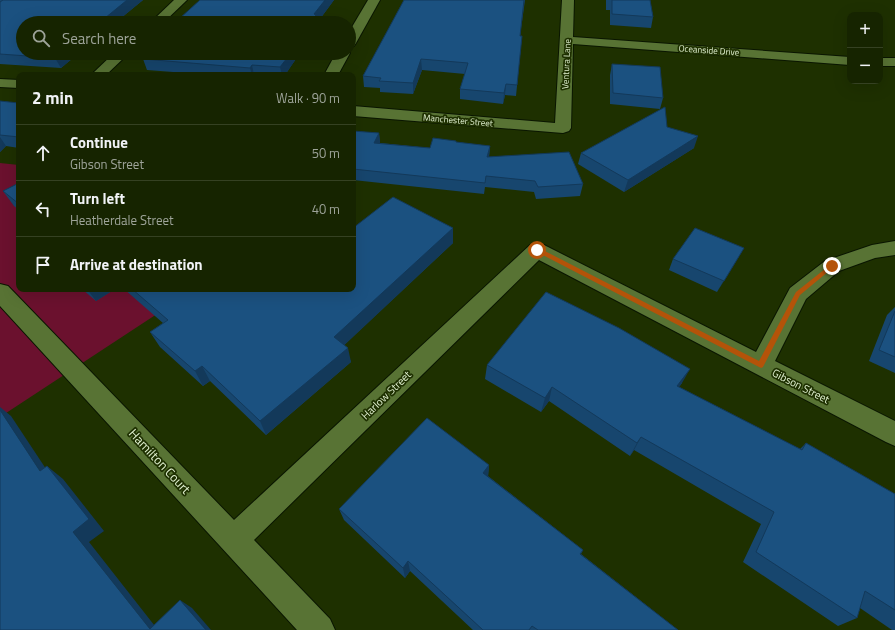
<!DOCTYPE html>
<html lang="en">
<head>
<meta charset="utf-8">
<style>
	:root { --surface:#162400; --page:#23300f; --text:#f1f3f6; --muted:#9ea499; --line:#354122 }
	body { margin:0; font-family:"Titillium Web",sans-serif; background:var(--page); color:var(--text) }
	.controls { position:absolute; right:12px; top:12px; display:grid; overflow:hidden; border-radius:8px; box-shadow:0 4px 16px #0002 }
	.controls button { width:36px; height:36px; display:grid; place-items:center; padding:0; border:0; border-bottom:1px solid var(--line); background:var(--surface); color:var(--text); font:20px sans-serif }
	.stop { position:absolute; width:12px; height:12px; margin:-9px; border:3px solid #b45309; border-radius:50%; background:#fff }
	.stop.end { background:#b45309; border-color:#fff; box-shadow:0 1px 4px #0008 }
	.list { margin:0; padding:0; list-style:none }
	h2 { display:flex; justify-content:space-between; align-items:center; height:52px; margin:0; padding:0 16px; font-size:17px }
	h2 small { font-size:13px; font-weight:400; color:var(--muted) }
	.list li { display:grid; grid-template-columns:26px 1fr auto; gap:12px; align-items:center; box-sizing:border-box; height:56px; padding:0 16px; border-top:1px solid var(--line) }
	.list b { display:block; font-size:15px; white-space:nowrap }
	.list p { margin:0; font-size:13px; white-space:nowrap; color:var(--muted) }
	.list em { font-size:13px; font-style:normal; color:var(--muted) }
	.icon { flex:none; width:22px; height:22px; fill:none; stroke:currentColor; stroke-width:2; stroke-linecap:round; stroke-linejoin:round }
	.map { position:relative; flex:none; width:895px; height:630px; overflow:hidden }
	.search { position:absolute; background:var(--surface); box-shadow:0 4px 16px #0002; left:16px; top:16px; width:340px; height:44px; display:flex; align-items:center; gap:10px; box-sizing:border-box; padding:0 14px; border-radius:22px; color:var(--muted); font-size:15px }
	.panel { position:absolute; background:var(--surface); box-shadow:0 4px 16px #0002; left:16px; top:72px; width:340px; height:220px; border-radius:8px }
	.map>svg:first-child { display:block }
	.green { fill:#6b112e }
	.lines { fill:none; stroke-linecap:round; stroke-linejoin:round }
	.minor-casing { stroke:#0a1600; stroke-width:2 }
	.minor { fill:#587334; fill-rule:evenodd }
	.wall { fill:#17466e }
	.shaded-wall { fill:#13395a }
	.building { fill:#1b5180; stroke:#13395a }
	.route { fill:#b45309 }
	.labels { text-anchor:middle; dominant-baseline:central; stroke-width:3.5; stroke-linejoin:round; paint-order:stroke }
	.far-street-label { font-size:9px; fill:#e1f1d0; stroke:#1e3000 }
	.street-label { font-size:11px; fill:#e1f1d0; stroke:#1e3000 }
	.near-street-label { font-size:13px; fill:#e1f1d0; stroke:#1e3000 }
</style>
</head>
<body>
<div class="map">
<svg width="895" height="630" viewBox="0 0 895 630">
	<rect width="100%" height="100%" fill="#1e3000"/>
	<!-- green -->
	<polygon class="green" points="0,163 19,165 19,289 195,289 0,417"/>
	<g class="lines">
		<!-- minor casing -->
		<g class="minor-casing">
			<g id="minor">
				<polygon points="174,0 187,0 163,23 150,23"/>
				<polygon points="368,0 380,0 356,43 354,46 349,47 349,32"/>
				<polygon points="562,0 574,0 573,37 850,57 850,65 573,44 571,128 569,131 563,133 353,116 353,106 555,123"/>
				<polygon points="349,52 350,53 338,75 324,75 336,53"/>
				<polygon points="114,53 129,53 106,75 91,75"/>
				<rect x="880" y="58" width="15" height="8"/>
				<polygon points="0,79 19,80 19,88 0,87"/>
				<polygon points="895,241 895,255 875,258 839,271 806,299 775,361 895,421 895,446 886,442 539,260 254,540 330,619 335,630 297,630 0,306 0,284 8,286 234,520 530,245 537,243 544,245 756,352 790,288 825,261 872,245"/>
			</g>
		</g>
		<!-- minor -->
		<use href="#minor" class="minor"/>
	</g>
	<!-- wall -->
	<g class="wall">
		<polygon points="0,0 143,0 115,23 23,23 79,53 61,68 0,64"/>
		<polygon points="200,0 334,0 317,23 179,23 180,22 179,19"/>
		<polygon points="404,0 525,0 520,36 522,36 516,96 505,95 503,104 460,99 460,89 465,74 422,70 413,94 380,92 380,88 364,87 363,76"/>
		<polygon points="606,0 650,0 653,17 651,28 610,25 610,10 606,10"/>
		<polygon points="149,53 300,53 285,75 212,75 147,70 143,59"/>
		<polygon points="612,64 663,98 660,109 610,104 610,75"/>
		<polygon points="0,101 19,103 19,148 6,146 0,152"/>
		<polygon points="667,127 694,148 624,192 578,164 581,153"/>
		<polygon points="353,131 379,133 380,143 430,148 456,141 456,142 490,146 489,157 583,184 580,196 536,199 534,192 485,187 484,194 353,180"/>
		<polygon points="19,183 19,210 14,206 3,191"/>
		<polygon points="453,228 453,243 344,345 351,362 266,435 210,381 203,386 160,347 150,332 163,323 124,289 353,289"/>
		<polygon points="744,248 717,292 669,270 673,259"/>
		<polygon points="82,289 115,289 96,301"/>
		<polygon points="895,307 895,373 869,361 887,315"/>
		<polygon points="487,365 682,383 679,387 800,449 806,443 895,494 895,630 892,630 860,608 857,618 838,626 743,562 761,524 634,450 630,456 549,401 541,412 485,379"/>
		<polygon points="489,465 488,476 583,550 581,554 678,630 473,630 410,571 405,578 344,520 339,509"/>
	</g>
	<!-- shaded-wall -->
	<g class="shaded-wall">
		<polygon points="127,0 143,0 115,23 99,23"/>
		<polygon points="325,0 334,0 317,23 310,23 314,14"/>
		<polygon points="61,53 79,53 61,68 55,58"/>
		<polygon points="291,53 300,53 285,75 282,75 280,67"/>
		<polygon points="421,59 422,70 413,94 413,83"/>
		<polygon points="252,65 254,75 252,75 250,68"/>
		<polygon points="506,84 505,95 503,104 504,93"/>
		<polygon points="379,133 380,144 374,143"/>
		<polygon points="698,136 694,148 624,192 628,180"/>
		<polygon points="0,137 6,146 0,152"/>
		<polygon points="490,146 489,157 487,157"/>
		<polygon points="453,228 453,243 337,352 334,337"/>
		<polygon points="744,248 737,259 717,292 724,281"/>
		<polygon points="87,289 115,289 96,301"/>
		<polygon points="348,348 351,362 266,435 260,421"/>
		<polygon points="202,366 210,381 203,386 195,371"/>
		<polygon points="690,369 682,383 669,400 677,386"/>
		<polygon points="552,387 549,401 541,412 545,398"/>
		<polygon points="0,407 11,416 56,484 40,471 0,410"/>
		<polygon points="641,437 634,450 630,456 637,443"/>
		<polygon points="489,465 488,478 483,473"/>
		<polygon points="47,466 63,479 104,531 89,542 158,630 150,629 73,532"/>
		<polygon points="408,561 410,571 405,578 403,568"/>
		<polygon points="180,600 192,608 211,630 206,630"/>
	</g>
	<!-- building -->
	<g class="building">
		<polygon points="3,0 127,0 99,23 23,23 23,53 61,53 55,58 0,54 0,2"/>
		<polygon points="200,0 325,0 314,14 316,15 310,23 179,23 183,19 179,19"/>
		<polygon points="404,0 524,0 520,36 522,36 517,85 506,84 504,93 460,89 468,63 421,59 413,83 379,81 381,78 363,76"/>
		<polygon points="612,0 650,0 653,17 612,14"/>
		<polygon points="149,53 291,53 280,67 252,65 250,68 143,59"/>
		<polygon points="612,64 660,67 663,98 613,93"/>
		<polygon points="0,101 19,103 19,137 0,135"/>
		<polygon points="665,107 667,127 698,136 628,180 581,153"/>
		<polygon points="353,131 379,133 374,143 430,148 433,138 456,141 456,142 490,146 487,157 569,152 583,184 538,187 535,181 486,176 485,183 353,169"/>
		<polygon points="19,183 19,204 3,191"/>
		<polygon points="393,197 453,228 334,337 348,348 260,421 202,366 195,371 150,332 168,320 132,289 353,289 353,228"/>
		<polygon points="695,228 744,248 724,281 673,259"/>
		<polygon points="546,292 619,328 690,369 677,386 802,450 806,443 895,494 895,610 865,591 857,618 756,552 774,512 641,437 637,443 552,387 545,398 487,365"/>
		<polygon points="895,311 895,357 879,350"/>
		<polygon points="0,410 40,471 47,466 89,519 73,532 150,629 180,600 206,630 0,630"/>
		<polygon points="427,418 489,465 483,473 583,550 580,554 678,630 538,630 532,626 529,630 483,630 408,561 403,568 339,509"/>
	</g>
	<!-- route -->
	<polygon class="route" points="535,248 539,248 759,361 796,292 830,265 832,264 835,266 800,295 763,367 761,368 535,251"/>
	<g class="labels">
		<!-- far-street labels -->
		<g class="far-street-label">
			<text transform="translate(709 50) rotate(4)">Oceanside Drive</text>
			<text transform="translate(566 64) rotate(-87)">Ventura Lane</text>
			<text transform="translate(458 120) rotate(5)">Manchester Street</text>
		</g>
		<!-- street labels -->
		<g class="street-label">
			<text transform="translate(801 386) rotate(27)">Gibson Street</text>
			<text transform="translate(386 395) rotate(-44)">Harlow Street</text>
		</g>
		<!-- near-street labels -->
		<g class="near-street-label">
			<text transform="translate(160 461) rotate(47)">Hamilton Court</text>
		</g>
	</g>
</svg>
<div class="controls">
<button>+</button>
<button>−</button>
</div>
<div class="stop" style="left:537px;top:250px"></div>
<div class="stop end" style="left:832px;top:266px"></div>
<div class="search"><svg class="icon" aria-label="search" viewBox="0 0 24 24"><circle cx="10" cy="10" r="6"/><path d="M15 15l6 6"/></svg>Search here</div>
<section class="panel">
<h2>2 min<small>Walk · 90 m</small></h2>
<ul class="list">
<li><svg class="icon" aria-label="ahead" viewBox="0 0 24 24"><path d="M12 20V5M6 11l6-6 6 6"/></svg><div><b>Continue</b><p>Gibson Street</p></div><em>50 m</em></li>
<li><svg class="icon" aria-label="left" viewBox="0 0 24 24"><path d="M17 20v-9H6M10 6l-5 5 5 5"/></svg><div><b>Turn left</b><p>Heatherdale Street</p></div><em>40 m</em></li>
<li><svg class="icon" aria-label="arrive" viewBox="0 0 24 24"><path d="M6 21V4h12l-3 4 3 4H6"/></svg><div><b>Arrive at destination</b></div></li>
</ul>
</section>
</div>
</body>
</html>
